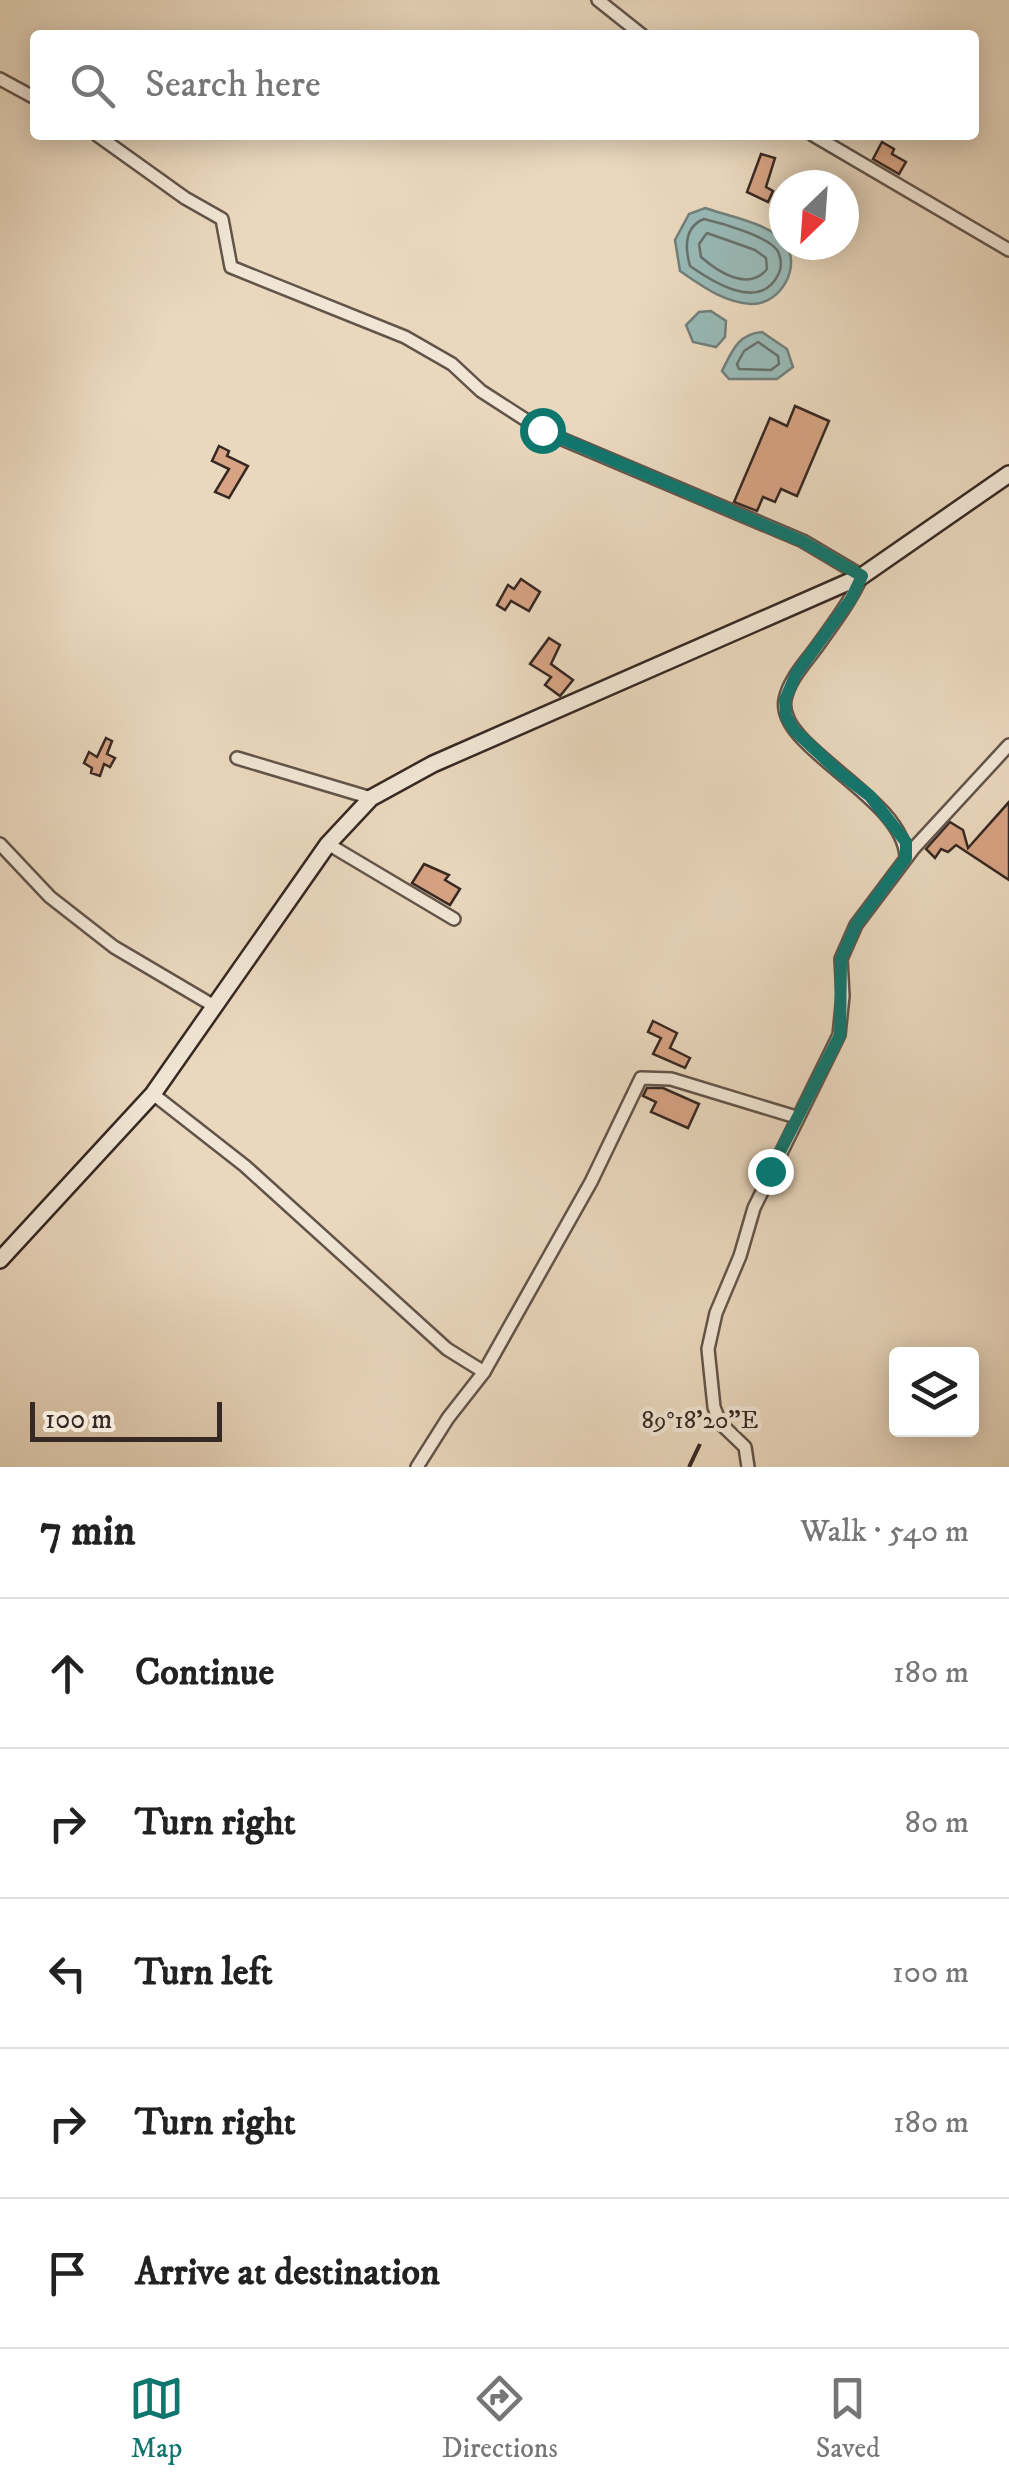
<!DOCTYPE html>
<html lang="en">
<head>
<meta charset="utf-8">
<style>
	:root { --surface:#fff; --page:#f2f2f2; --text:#222; --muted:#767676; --line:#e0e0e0; --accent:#0f766e }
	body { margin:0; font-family:"IM FELL DW Pica",serif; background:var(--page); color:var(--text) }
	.controls { position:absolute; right:30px; bottom:30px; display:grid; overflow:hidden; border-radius:10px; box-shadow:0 5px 25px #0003 }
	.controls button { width:90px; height:90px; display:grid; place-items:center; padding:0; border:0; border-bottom:2px solid var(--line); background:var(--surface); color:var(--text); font:50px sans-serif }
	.compass { position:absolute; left:769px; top:170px; width:90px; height:90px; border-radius:50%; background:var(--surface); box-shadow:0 5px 25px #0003; rotate:205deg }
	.scale { position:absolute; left:30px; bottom:25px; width:192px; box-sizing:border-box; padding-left:10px; border:5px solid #362823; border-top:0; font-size:28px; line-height:35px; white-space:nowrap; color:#362823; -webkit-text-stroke:8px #f1e6d5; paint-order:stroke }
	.stop { position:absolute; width:30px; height:30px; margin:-22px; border:8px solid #0f766e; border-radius:50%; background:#fff }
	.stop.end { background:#0f766e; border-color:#fff; box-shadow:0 2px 10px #0008 }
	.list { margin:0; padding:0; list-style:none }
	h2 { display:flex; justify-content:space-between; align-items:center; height:130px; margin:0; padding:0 40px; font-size:42px }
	h2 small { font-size:32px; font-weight:400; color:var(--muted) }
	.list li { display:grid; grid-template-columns:65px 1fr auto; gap:30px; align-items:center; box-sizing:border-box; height:150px; padding:0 40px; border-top:2px solid var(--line) }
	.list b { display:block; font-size:38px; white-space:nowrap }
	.list em { font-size:32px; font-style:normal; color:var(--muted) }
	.icon { flex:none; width:55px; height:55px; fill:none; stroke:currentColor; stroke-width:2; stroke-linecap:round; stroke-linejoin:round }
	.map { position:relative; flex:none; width:1009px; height:1467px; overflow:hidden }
	.search { position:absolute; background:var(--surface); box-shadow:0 5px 25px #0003; left:30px; right:30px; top:30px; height:110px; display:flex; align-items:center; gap:25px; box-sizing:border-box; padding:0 35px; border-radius:10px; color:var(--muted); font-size:38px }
	.sheet { height:880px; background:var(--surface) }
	nav { display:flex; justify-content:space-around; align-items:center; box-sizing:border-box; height:140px; border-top:2px solid var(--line); background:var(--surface); font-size:28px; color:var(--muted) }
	nav a { display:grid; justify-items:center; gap:5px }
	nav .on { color:var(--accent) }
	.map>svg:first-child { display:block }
	.water { fill:#98b9b6; stroke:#717f7b; stroke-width:2.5 }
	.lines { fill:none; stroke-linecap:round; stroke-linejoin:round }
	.shore { stroke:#67706c; stroke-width:2.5 }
	.building { fill:#d7a383; stroke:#362823; stroke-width:2.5 }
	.minor-casing { stroke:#63544a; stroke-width:16 }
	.secondary-casing { stroke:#362823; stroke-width:20 }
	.minor { stroke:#f1e6d5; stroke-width:11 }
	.secondary { stroke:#f1e6d5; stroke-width:15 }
	.route { stroke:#0f766e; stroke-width:12 }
	.ticks { fill:none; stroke:#362823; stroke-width:4 }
	.ticks-label { font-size:25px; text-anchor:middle; fill:#362823; stroke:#f1e6d5; stroke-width:8; stroke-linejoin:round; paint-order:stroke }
</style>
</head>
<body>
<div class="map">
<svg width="1009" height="1467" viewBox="0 0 1009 1467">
	<rect width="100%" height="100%" fill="#ead8be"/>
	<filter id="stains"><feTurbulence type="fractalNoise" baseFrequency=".002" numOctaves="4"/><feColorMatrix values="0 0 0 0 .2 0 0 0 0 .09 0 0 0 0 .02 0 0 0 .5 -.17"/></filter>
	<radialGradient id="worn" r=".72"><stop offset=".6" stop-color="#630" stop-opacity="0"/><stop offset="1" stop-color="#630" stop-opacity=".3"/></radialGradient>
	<!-- water -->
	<g class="water">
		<path d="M705,208C728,216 768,223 784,242C803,265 781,305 751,304C723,302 702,286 680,271L675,240L689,214Z"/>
		<polygon points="711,311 726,321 725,337 716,347 693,342 686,325 699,312"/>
		<path d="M762,332L787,349L793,367L777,379H729L722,371C732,351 738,334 762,332Z"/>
	</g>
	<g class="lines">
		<!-- shore -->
		<g class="shore">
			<path d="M704,219C721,223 767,236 777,250C781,256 782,267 779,273C761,313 713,282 690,266C685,248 684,227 704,219Z"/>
			<path d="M707,233L755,250L766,258L767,269C749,292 718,272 701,257L699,244Z"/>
			<polygon points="758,342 778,356 779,364 771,370 739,369 737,364 744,351"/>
		</g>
	</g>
	<!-- building -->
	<g class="building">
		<polygon points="882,142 894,149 892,154 906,162 899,174 873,159"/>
		<polygon points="761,154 775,158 766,187 773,191 768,202 747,192"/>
		<polygon points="795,406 829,421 797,496 781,489 775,502 763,497 757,511 734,502 770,418 787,426"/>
		<polygon points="219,446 229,451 227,456 248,466 229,498 215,492 229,469 212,461"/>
		<polygon points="521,579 540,592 529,611 511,601 505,610 497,605 508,585 514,589"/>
		<polygon points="549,638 560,645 551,664 573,680 560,696 545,685 551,677 530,664"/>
		<polygon points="106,738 112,741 107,754 115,758 110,767 104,764 100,776 91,773 92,768 84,763 89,752 97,757"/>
		<polygon points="1009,802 1009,880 956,845 948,852 941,849 935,858 926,849 950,822 963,830 968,848"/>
		<polygon points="424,864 449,875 445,880 460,889 450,905 412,883"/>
		<polygon points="653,1021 677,1033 670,1048 690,1058 685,1068 653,1054 661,1038 648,1032"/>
		<polygon points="647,1088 663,1088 699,1104 688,1128 651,1112 656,1102 643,1096"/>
	</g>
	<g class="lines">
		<!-- minor casing -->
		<g class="minor-casing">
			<g id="minor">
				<polyline points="598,0 642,35"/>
				<polyline points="0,79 35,98"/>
				<path d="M97,135L185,198L222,219L231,267L405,337L452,364L481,391L543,431L803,541L862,576C851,600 836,620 821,641C809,659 789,678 785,700C776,748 905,797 906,858"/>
				<polyline points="813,135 1009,250"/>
				<polyline points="237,758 371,798"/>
				<polyline points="0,844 50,897 114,947 214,1006"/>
				<polyline points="328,844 454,919"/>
				<polyline points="153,1094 245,1166 447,1349 484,1372"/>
				<polyline points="417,1467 448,1418 484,1372 591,1182 641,1078 671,1079 796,1117"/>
				<polyline points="748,1467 745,1447 720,1423 714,1407 708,1349 716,1313 740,1256 754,1208 839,1035 843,996 841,959 856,925 914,848 1009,745"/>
			</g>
		</g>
		<!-- secondary casing -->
		<g class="secondary-casing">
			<polyline id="secondary" points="0,1260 153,1094 328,844 371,798 433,764 862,576 1009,474"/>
		</g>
		<!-- minor -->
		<use href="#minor" class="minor"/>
		<!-- secondary -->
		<use href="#secondary" class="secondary"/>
	</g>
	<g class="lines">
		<!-- route -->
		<polyline class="route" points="542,430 802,541 862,576 851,599 796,674 785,700 786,716 794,730 839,772 870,796 906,842 906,858 856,925 841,959 840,1035 770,1171"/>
	</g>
	<!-- ticks -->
	<path class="ticks" d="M689,1467L700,1444"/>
	<g class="ticks-label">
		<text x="700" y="1428">89°18'20"E</text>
	</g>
	<rect width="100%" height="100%" filter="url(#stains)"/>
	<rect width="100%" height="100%" fill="url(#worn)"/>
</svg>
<div class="controls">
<button><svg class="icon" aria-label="layers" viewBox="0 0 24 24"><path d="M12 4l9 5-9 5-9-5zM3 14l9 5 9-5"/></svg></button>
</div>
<svg class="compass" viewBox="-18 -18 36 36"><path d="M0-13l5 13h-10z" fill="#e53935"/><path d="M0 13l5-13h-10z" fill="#767676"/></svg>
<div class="scale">100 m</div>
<div class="stop" style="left:542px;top:430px"></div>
<div class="stop end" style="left:770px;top:1171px"></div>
<div class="search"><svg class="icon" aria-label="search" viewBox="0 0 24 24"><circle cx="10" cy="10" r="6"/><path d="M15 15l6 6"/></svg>Search here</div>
</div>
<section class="sheet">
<h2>7 min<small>Walk · 540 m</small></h2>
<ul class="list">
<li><svg class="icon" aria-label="ahead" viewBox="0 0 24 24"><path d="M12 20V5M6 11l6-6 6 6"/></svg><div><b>Continue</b></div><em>180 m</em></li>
<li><svg class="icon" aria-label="right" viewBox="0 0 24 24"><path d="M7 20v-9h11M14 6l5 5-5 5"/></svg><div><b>Turn right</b></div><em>80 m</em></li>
<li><svg class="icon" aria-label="left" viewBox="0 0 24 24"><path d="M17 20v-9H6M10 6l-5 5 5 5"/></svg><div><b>Turn left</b></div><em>100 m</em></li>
<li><svg class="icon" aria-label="right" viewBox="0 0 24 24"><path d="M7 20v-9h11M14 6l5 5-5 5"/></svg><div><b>Turn right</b></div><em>180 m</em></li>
<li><svg class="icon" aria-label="arrive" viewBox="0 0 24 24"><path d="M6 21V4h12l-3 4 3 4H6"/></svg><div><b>Arrive at destination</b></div></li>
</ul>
</section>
<nav>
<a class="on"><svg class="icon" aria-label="map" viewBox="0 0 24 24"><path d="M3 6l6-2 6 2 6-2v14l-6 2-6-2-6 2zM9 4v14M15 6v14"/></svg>Map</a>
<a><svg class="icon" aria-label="directions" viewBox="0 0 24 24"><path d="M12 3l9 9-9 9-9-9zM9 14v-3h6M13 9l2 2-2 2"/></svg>Directions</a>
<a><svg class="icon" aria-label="saved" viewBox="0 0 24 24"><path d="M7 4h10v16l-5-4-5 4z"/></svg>Saved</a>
</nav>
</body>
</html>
